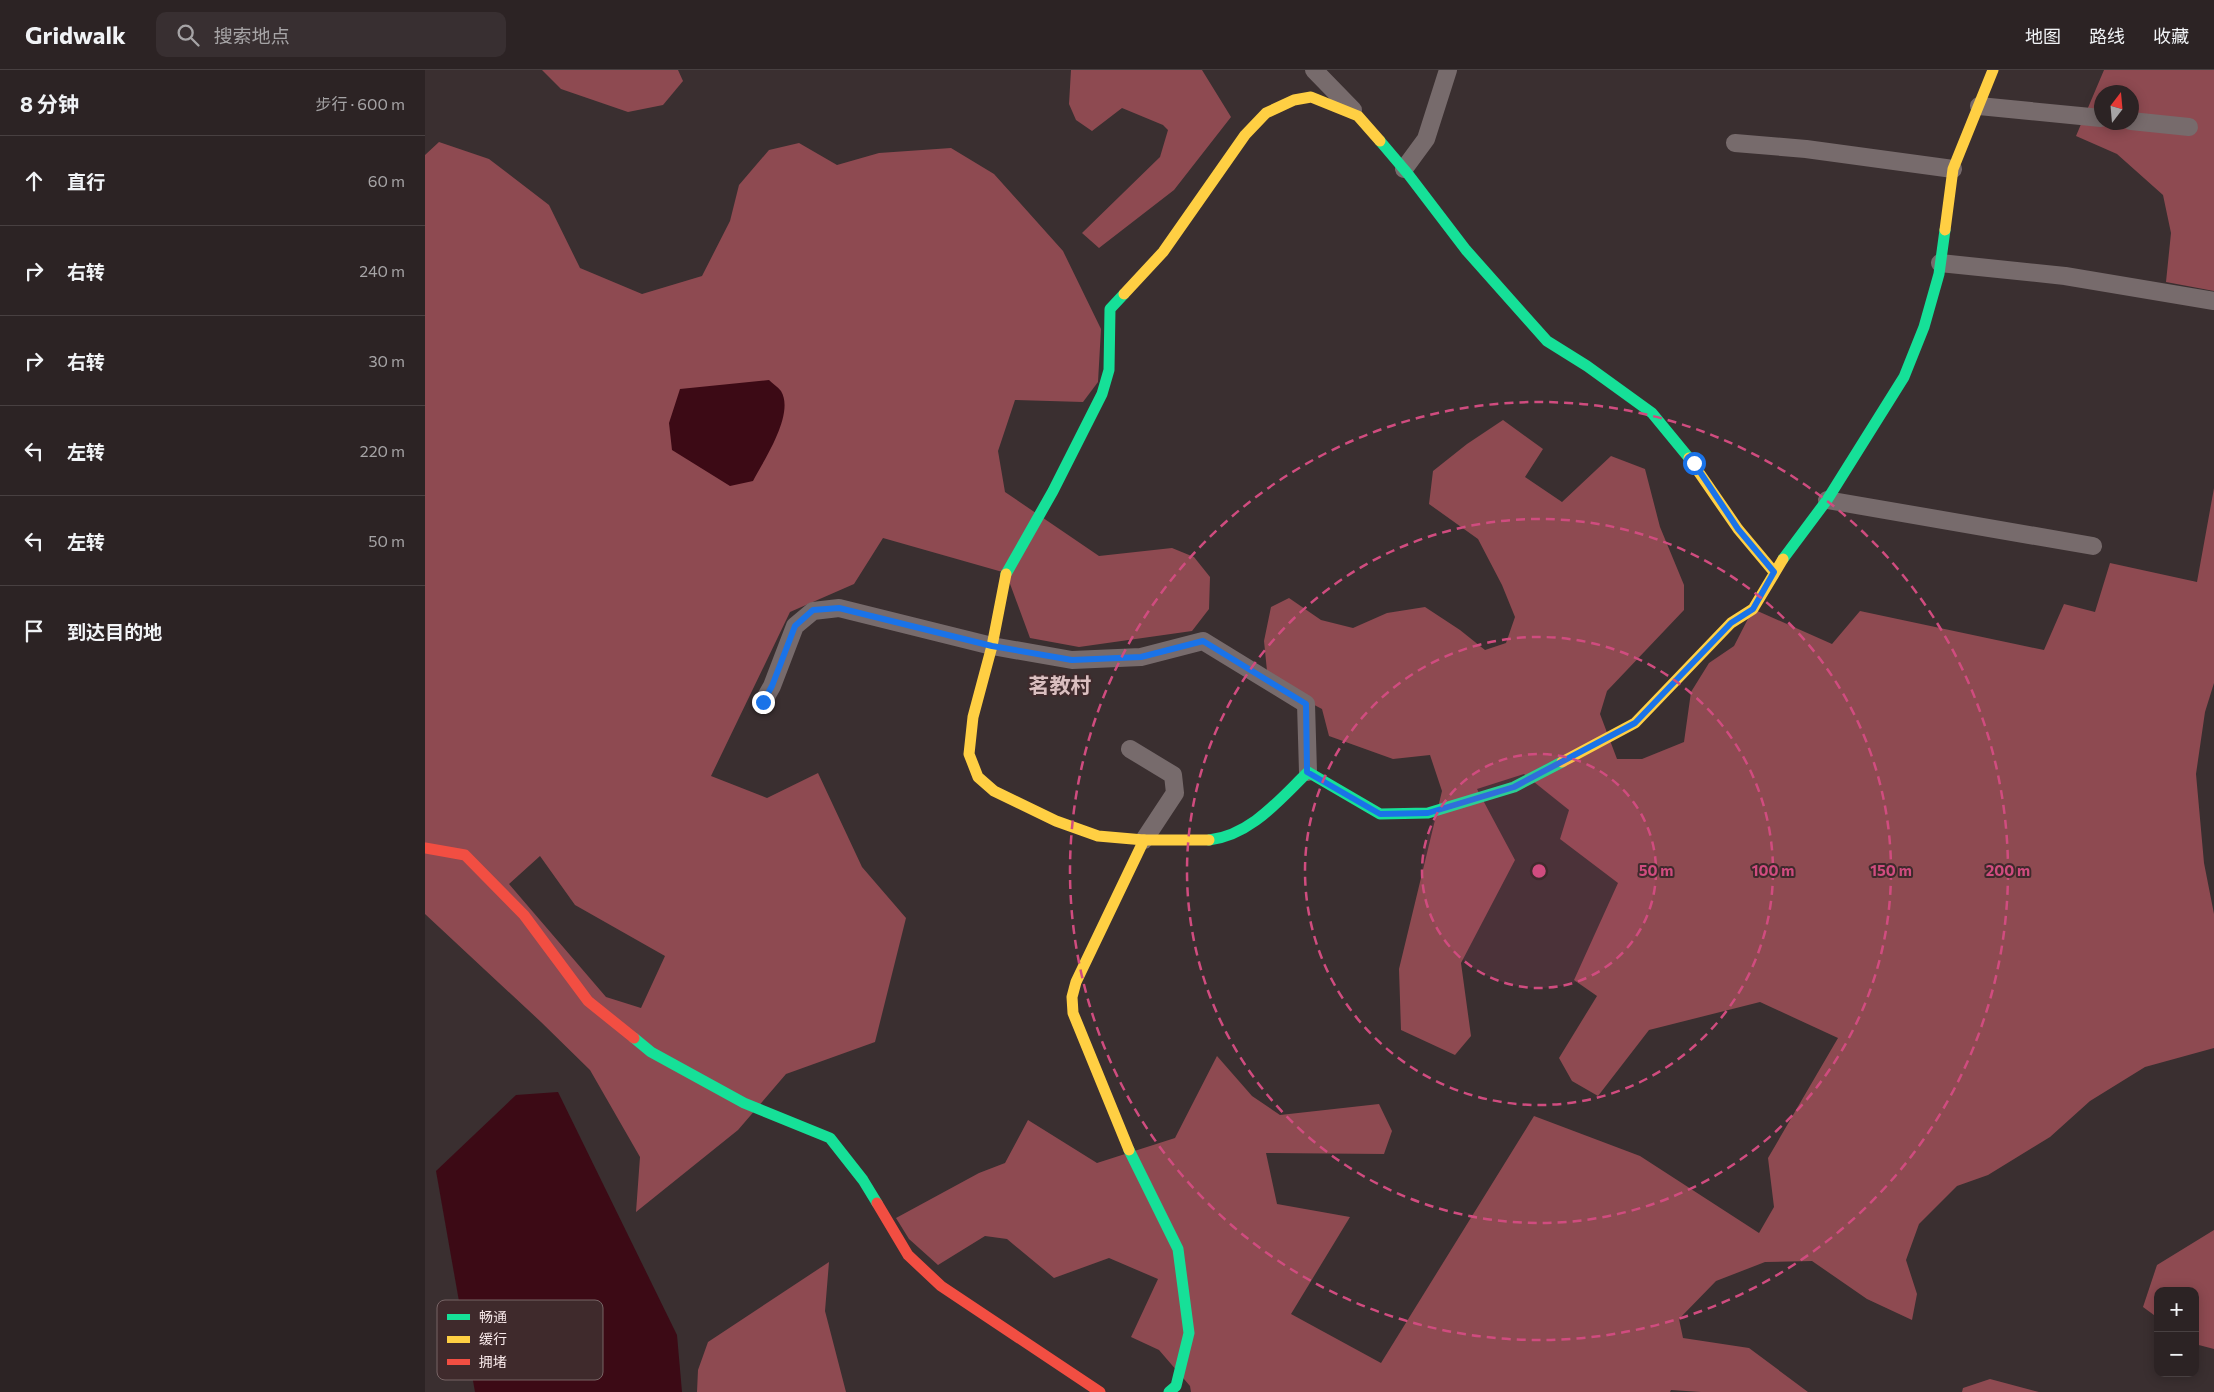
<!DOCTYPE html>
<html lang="zh">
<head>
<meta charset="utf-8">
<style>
	:root { --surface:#2c2324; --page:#382f31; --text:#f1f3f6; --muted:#a6a4a6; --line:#484041 }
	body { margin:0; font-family:Commissioner,"Noto Sans SC",sans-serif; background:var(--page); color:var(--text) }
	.controls { position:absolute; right:15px; bottom:15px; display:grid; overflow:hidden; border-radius:10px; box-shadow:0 2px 12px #0003 }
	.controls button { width:45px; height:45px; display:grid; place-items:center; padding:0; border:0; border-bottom:1px solid var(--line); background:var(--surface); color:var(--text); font:25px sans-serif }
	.compass { position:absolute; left:1669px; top:15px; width:45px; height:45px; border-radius:50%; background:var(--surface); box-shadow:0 2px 12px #0003; rotate:16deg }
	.stop { position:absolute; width:15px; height:15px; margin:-11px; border:4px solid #1a73e8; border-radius:50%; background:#fff }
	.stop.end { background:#1a73e8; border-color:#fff; box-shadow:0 1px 5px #0008 }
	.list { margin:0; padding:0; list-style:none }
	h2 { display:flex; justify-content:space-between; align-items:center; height:65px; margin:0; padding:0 20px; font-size:21px }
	h2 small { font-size:16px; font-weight:400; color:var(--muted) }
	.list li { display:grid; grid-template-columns:32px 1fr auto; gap:15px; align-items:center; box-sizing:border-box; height:90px; padding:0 20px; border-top:1px solid var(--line) }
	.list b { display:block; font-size:19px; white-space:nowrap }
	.list em { font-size:16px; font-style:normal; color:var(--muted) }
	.icon { flex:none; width:28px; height:28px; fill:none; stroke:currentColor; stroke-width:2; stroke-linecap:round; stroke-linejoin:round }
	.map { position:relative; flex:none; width:1789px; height:1322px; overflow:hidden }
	header { display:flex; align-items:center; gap:30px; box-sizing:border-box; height:70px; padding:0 25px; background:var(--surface); border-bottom:1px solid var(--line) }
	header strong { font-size:24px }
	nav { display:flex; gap:28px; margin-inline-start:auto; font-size:18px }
	.search { width:350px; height:45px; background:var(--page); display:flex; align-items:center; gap:12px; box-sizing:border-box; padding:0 18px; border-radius:10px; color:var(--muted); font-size:19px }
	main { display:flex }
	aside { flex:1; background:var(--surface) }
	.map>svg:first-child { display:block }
	.forest { fill:#8e4a51; fill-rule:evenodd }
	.water { fill:#3c0a15 }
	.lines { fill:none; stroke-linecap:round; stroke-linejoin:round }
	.street { stroke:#776b6c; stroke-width:18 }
	.fast { stroke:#16e098; stroke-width:11 }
	.slow { stroke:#ffcf43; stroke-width:11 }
	.jam { stroke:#f24e42; stroke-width:11 }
	.route { stroke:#1a73e8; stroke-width:6 }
	.ring { fill:none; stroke:#d04c7f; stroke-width:2.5; stroke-dasharray:9 6 }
	.labels { text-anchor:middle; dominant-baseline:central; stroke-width:4; stroke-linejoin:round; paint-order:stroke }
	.quarter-label { font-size:21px; font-weight:bold; fill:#dabfc0; stroke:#3f2a2c }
	.key { fill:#3f2a2c; stroke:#776465; stroke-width:1 }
	.key-label { font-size:14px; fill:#f9eaeb }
	.centre { fill:#d04c7f; stroke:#3f2a2c; stroke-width:2.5 }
	.ring-label { font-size:15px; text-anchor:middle; font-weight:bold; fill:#d04c7f; stroke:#3f2a2c; stroke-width:4; stroke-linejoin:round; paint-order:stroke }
</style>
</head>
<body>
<header>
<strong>Gridwalk</strong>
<div class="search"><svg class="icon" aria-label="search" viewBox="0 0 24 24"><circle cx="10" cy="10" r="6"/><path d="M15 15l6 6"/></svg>搜索地点</div>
<nav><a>地图</a><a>路线</a><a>收藏</a></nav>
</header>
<main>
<aside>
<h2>8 分钟<small>步行 · 600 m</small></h2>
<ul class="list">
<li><svg class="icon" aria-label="ahead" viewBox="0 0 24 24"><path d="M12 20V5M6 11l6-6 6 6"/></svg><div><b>直行</b></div><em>60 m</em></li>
<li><svg class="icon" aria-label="right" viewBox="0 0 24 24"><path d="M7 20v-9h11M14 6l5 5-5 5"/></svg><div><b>右转</b></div><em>240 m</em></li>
<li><svg class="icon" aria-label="right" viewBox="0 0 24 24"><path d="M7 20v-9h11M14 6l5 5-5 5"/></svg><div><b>右转</b></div><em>30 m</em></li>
<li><svg class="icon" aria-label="left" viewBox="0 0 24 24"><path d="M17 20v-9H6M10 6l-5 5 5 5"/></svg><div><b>左转</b></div><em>220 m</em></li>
<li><svg class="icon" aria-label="left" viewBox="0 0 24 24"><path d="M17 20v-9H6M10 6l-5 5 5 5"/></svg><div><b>左转</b></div><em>50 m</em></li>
<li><svg class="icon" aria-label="arrive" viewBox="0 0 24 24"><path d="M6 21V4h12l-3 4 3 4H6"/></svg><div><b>到达目的地</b></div></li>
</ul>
</aside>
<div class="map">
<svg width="1789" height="1322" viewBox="0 0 1789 1322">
	<rect width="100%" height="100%" fill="#3a2f30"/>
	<!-- forest -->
	<g class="forest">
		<polygon points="117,0 253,0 258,11 238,35 203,42 136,19"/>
		<polygon points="646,0 777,0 806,47 749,120 674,178 657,163 735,87 743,60 738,55 697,38 667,61 651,50 644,34"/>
		<path d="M1679,0H1789V221L1741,212L1746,163L1738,125L1692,84L1651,66ZM1676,22H1706V52H1676Z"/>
		<path d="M14,72L64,89L124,135L155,198L217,224L277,206L305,151L314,115L344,80L374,73L412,95L454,83L526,78L569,104L638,181L676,259L673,312L658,332L590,330L573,381L580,422L674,486L747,478L769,487L785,507L784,539L767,561L654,577L605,568L581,503L458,468L429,514L365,542L286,706L342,728L393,703L437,797L481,848L450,972L361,1004L313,1060L211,1142L215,1087L165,1000L116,952L0,844V85ZM115,786L150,835L240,886L216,938L181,927L84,814Z"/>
		<polygon points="1078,350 1118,379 1100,407 1137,432 1186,386 1220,399 1235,457 1259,515 1259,540 1182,621 1175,644 1192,689 1217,689 1259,672 1266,622 1284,593 1309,576 1328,539 1407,574 1435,541 1619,580 1639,534 1670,542 1685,493 1772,512 1789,418 1789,613 1780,642 1771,704 1779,793 1789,844 1789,978 1720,997 1665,1031 1625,1067 1563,1105 1532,1116 1494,1154 1481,1190 1492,1224 1487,1250 1442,1229 1387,1191 1340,1192 1291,1211 1254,1249 1258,1268 1324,1278 1383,1322 1276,1322 1246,1320 1245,1322 766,1322 765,1316 734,1280 706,1267 733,1209 684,1188 629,1208 582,1169 560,1166 513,1195 484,1169 471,1148 554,1103 580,1093 603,1050 672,1093 750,1068 792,986 827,1026 855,1045 954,1034 967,1061 959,1084 841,1083 852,1134 925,1147 866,1244 956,1293 1109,1046 1215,1086 1334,1163 1349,1137 1343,1088 1413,968 1335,932 1224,960 1173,1026 1147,1011 1134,988 1172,926 1149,910 1193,813 1135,769 1144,740 1099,704 1052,719 1090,790 1036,893 1046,966 1030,985 976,960 974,899 1017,721 1005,685 968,689 904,666 897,639 843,611 839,571 846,537 864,528 896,550 928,558 962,543 1000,537 1035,560 1060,580 1081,573 1090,547 1077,515 1053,469 1004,434 1008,401 1042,374"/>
		<polygon points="1789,1160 1789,1279 1770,1274 1770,1221 1733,1221 1733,1248 1718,1237 1732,1195"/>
		<polygon points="404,1192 400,1241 421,1322 272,1322 273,1300 283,1272"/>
		<polygon points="1565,1309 1614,1322 1537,1322 1538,1318"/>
	</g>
	<!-- water -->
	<g class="water">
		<path d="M344,310C347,313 353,317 356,321C370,344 339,390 328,411L305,416L247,380L244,353L255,319Z"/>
		<polygon points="133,1022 252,1265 257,1322 50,1322 11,1101 91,1025"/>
	</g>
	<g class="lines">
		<!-- street -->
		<g class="street">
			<polyline points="889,0 928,40"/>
			<polyline points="1554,36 1676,48"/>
			<polyline points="1706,51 1764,57"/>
			<polyline points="1310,73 1381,79 1528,99"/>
			<polyline points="979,99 1001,69 1023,0"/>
			<polyline points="1515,193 1640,206 1789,231"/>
			<polyline points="1402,430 1668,476"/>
			<polyline points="338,632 347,616 370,556 388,541 414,538 567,576 647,590 716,587 778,571 881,634 883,702"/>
			<polyline points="705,679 748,705 750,723 719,770"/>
		</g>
		<!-- fast -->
		<g class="fast">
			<polyline points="955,71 983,104 1041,180 1122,271 1162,296 1227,343 1264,388"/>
			<polyline points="1358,489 1402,430 1479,307 1499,257 1514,204 1520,160"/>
			<polyline points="581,504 628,421 677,324 684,300 685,239 699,224"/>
			<path d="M784,770C826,765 854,730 883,702L955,744L1003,743L1089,717L1137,692"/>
			<polyline points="209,968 226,982 319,1033 405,1068 438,1110 452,1133"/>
			<polyline points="704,1080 753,1179 764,1263 751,1316 744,1322"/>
		</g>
		<!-- slow -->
		<g class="slow">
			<polyline points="1520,160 1528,99 1568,0"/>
			<polyline points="699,224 738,182 820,65 841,43 869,30 886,27 933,46 955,71"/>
			<polyline points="1264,388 1313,459 1349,502"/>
			<polyline points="581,504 567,576 548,647 544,684 553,707 569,721 631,751 673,766 719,770"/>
			<polyline points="1137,692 1210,653 1306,553 1328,539 1358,489"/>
			<polyline points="704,1080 648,943 647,927 651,912 719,770 784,770"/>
		</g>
		<!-- jam -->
		<g class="jam">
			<polyline points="0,778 40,785 99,845 163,931 209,968"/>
			<polyline points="452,1133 483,1185 516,1216 675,1322"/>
		</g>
	</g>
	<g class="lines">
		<!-- route -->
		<polyline class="route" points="338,632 347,616 370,556 388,540 414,538 567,576 647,590 716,587 778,571 881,634 882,702 955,744 1003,743 1089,717 1210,653 1306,553 1328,539 1349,502 1313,459 1269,393"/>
	</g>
	<!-- distance rings -->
	<circle cx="1114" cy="801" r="117" fill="#d04c7f" fill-opacity=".12"/>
	<g class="ring">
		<circle cx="1114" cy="801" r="117"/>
		<circle cx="1114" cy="801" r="234"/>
		<circle cx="1114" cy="801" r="352"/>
		<circle cx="1114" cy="801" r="469"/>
	</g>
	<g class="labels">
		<!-- quarter labels -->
		<g class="quarter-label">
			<text x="635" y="614">茗教村</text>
		</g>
	</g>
	<!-- legend -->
	<rect x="12" y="1230" width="166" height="80" rx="8" class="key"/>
	<rect x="22" y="1244" width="23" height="6" fill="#16e098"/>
	<rect x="22" y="1266" width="23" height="7" fill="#ffcf43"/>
	<rect x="22" y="1289" width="23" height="6" fill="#f24e42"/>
	<g class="key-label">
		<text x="54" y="1252">畅通</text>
		<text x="54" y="1274">缓行</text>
		<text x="54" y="1297">拥堵</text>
	</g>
	<circle cx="1114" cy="801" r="8" class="centre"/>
	<g class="ring-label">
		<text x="1231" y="806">50 m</text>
		<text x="1348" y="806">100 m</text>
		<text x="1466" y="806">150 m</text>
		<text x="1583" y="806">200 m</text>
	</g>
</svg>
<div class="controls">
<button>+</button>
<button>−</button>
</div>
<svg class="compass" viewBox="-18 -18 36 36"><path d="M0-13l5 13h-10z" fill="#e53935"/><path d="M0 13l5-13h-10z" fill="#a6a4a6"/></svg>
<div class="stop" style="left:1269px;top:393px"></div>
<div class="stop end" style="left:338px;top:632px"></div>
</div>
</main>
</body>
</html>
